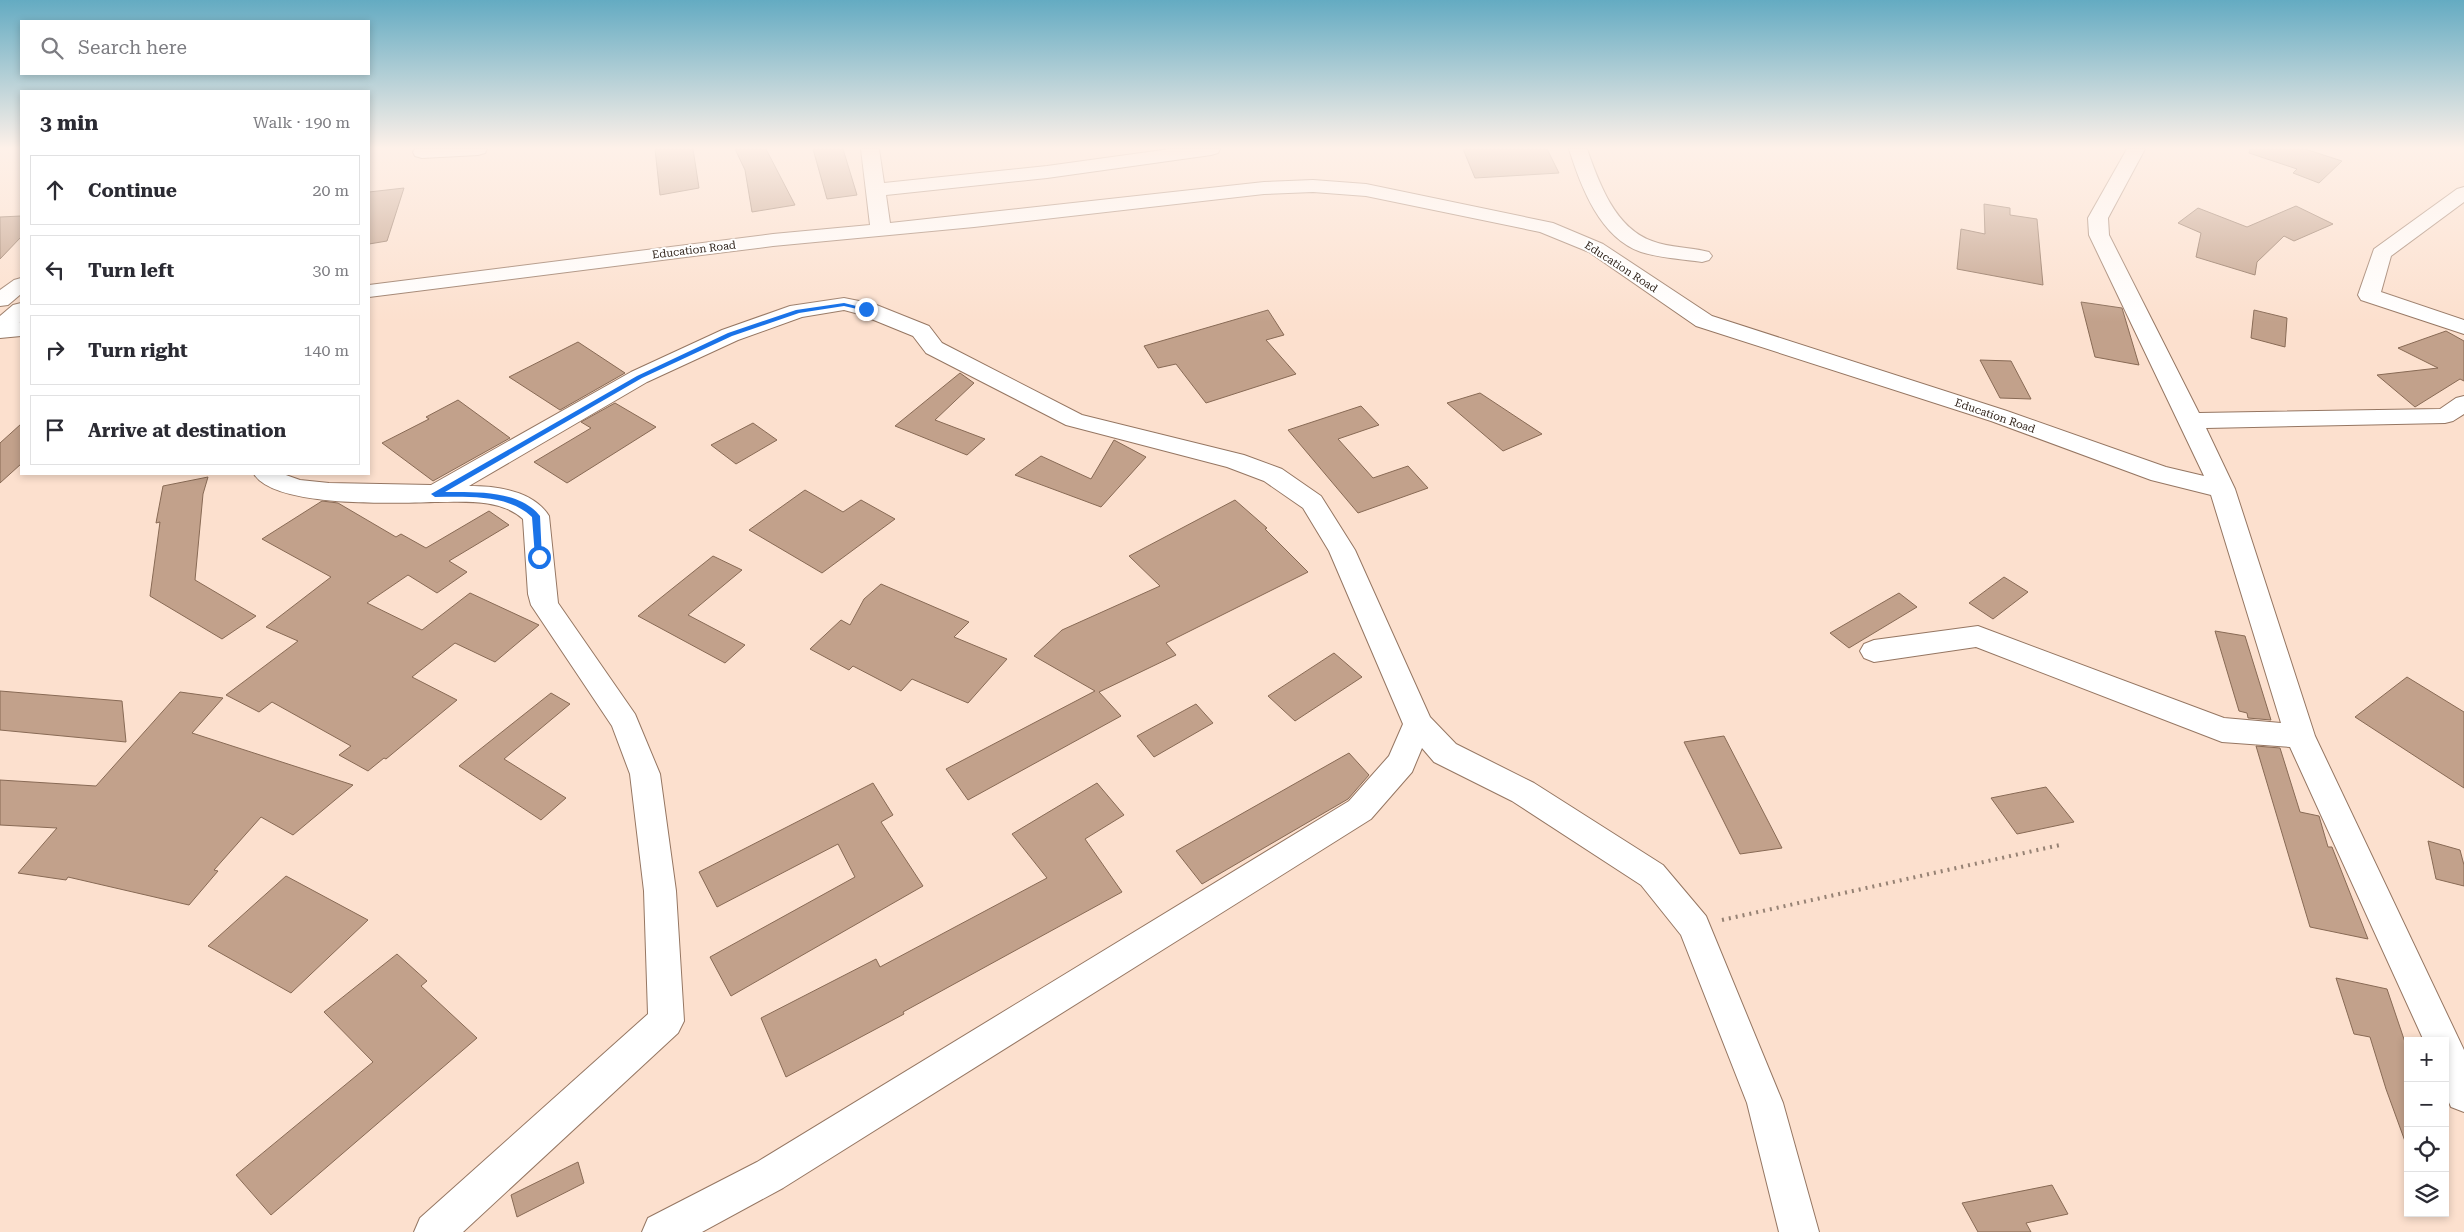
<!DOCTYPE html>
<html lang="en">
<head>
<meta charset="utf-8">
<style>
	:root { --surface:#fff; --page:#f2f2f3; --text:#2b2b33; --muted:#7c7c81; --line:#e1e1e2 }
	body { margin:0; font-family:"Roboto Serif",serif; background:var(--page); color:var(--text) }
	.controls { position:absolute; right:15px; bottom:15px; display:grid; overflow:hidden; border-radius:0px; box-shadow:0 2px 8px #0003 }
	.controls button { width:45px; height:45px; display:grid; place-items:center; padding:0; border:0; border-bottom:1px solid var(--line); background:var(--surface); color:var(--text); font:25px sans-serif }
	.stop { position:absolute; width:15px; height:15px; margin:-11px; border:4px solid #1a73e8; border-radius:50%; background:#fff }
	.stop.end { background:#1a73e8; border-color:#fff; box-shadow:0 1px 5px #0008 }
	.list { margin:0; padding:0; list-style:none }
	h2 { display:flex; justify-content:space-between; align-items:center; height:65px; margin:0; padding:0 20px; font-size:21px }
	h2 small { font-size:16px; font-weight:400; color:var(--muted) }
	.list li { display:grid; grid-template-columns:32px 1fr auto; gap:15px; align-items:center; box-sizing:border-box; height:70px; margin:0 10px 10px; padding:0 10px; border:1px solid var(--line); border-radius:0px }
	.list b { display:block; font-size:19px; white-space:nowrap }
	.list em { font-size:16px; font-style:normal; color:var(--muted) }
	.icon { flex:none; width:28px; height:28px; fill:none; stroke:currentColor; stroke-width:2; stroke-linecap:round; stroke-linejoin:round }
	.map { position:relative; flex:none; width:2464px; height:1232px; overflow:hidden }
	.search { position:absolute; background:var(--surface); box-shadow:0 2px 8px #0003; left:20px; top:20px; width:350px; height:55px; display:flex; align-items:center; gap:12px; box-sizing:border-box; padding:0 18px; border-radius:0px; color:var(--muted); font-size:19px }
	.panel { position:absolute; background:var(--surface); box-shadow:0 2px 8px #0003; left:20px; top:90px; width:350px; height:385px; border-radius:0px }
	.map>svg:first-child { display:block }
	.building { fill:#c2a18b; stroke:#886a55 }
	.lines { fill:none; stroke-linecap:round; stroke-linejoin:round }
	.minor-casing { stroke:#957662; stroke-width:2 }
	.highway-casing { stroke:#957662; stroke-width:2 }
	.path { stroke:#968274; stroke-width:4; stroke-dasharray:2 5; stroke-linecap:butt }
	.minor { fill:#fff; fill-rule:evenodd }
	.highway { fill:#fff; fill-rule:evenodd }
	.route { fill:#1a73e8 }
	.labels { text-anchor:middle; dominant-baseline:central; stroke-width:4; stroke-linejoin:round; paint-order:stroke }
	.far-street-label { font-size:11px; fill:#33261d; stroke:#fff }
</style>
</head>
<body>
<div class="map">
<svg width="2464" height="1232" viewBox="0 0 2464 1232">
	<rect width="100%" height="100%" fill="#fce0ce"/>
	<!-- building -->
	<g class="building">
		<polygon points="655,149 693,149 699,188 660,195"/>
		<polygon points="735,149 766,149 795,205 752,212 745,170"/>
		<polygon points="813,149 843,149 857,195 827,199"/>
		<polygon points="1463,149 1547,149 1559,173 1475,178"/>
		<polygon points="2250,149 2305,149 2342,161 2319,183 2293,173 2297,169 2249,153"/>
		<polygon points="404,188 387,241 369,244 369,192"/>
		<polygon points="1984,204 2010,208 2010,215 2037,219 2043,285 1957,269 1961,229 1985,234"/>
		<polygon points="2296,206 2333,224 2294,241 2284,236 2257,262 2255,275 2196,257 2201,233 2178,223 2198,208 2247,227"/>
		<polygon points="21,216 21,237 0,259 0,217"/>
		<polygon points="2081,302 2122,308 2139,365 2095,357"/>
		<polygon points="1268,310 1284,335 1266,340 1296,374 1206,403 1176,364 1158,368 1144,346"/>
		<polygon points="2254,310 2287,318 2285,347 2251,338"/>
		<polygon points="2446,331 2464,341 2464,381 2460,379 2415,407 2377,375 2438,368 2398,348"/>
		<polygon points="578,342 625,373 560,410 509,377"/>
		<polygon points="1980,360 2011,361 2031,399 2000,398"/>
		<polygon points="960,373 974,383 935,420 985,439 967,455 895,426"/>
		<polygon points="1480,393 1542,434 1503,451 1447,403"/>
		<polygon points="458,400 510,438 433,481 382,443 429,419 426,417"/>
		<polygon points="615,403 656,427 567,483 534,462 591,428 581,422"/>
		<polygon points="1361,406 1379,425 1338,439 1373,478 1408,466 1428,488 1358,513 1288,430"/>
		<polygon points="753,423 777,440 736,464 711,445"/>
		<polygon points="21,424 21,464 0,483 0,443"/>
		<polygon points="1114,440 1146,457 1101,507 1015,475 1041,456 1091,479"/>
		<polygon points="208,477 203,494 195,580 256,616 222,639 150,596 160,522 156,523 163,486"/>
		<polygon points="805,490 843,512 861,500 895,519 822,573 749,530"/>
		<polygon points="1235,500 1267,528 1265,529 1308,572 1166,643 1176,655 1099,692 1121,716 968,800 946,769 1095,691 1034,656 1062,630 1160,586 1129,556"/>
		<polygon points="322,501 338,503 396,537 401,534 426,548 489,511 509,525 449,561 467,572 437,593 408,575 367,603 422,630 470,593 539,625 495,662 455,643 412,677 457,700 386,759 384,758 368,771 339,755 351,746 272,702 259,712 226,695 298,641 266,627 331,577 262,539"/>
		<polygon points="713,556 742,570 688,615 745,645 725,663 638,616"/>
		<polygon points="2004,577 2028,592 1993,619 1969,603"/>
		<polygon points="881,584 969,622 954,637 1007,659 968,703 912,679 901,691 853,666 849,670 810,649 841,620 850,625 864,599"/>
		<polygon points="1899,593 1917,607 1849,648 1830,633"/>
		<polygon points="2215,631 2245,636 2271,720 2248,718 2247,713 2239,711"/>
		<polygon points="1334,653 1362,677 1295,721 1268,696"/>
		<polygon points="2407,677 2464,712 2464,788 2355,717"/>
		<polygon points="0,691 122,701 126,742 0,730"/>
		<polygon points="180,692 223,698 192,733 353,785 293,835 261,817 214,870 218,871 189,905 68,877 66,880 18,873 57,828 0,825 0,780 96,786"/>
		<polygon points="551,693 570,704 504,759 566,798 541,820 459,766"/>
		<polygon points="1196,704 1213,723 1154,757 1137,736"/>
		<polygon points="1724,736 1782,848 1740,854 1684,742"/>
		<polygon points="2256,746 2280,748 2300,812 2319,816 2328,847 2332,847 2368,939 2310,927"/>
		<polygon points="1349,753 1369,775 1348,799 1202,884 1176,851"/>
		<polygon points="873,783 893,815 881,822 923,886 731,996 710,957 855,877 838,844 717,907 699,872"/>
		<polygon points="1097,783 1124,815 1085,839 1122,892 903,1012 904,1014 786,1077 761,1018 876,959 880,967 1047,878 1012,834"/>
		<polygon points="2046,787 2074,822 2017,834 1991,798"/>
		<polygon points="2428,841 2460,850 2464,865 2464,886 2436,879"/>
		<polygon points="286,876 368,920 291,993 208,946"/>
		<polygon points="397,954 427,981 421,986 477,1038 271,1215 236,1175 373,1062 324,1012"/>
		<polygon points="2336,978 2387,989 2408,1051 2408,1145 2406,1144 2386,1089 2370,1037 2354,1034"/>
		<polygon points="578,1162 584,1183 517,1217 511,1195"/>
		<polygon points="2052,1185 2068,1214 2026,1223 2031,1232 1978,1232 1962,1203"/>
	</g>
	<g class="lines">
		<!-- minor casing -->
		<g class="minor-casing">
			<g id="minor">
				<polygon points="415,149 487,149 485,153 478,155 422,158 415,156 413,152"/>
				<polygon points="861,149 879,149 884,183 1047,166 1170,149 1220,149 1218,153 1211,155 1047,178 886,195 890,223 1264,182 1313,180 1366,184 1553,223 1603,244 1712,316 2007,411 2166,467 2204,476 2089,235 2088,218 2127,149 2145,149 2108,218 2109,235 2199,413 2440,409 2456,398 2464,396 2464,414 2453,421 2445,423 2206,428 2235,489 2315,736 2464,1050 2464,1112 2451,1107 2445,1093 2445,1041 2424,1041 2290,747 2222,742 1976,647 1874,662 1864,658 1860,651 1864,644 1874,640 1978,626 2224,718 2281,723 2211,495 2151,480 1991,421 1696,326 1589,252 1540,232 1366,196 1313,192 1264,194 974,227 773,246 369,297 369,285 773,234 870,225"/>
				<path d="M1569,149H1587C1599,183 1615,228 1652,241C1670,248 1691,247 1709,252L1712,256L1709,260L1702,262C1682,259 1660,258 1641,252C1600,238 1581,187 1569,149Z"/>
				<polygon points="2464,187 2464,202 2391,256 2381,292 2464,320 2464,334 2361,300 2358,295 2374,249 2457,189"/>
				<path d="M844,298L874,304L929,326L942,343L1082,415L1244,455L1282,469L1321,496L1355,550L1430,717L1456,744L1534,783L1663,865L1706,916L1783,1103L1819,1232H1779L1747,1103L1681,935L1641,885L1512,801L1434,762L1422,748L1412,772L1371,819L783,1188L702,1232H642L648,1218L757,1162L1349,801L1389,756L1403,724L1329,551L1303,508L1264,481L1227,467L1066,425L926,353L913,336L859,314L844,310L802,317L738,340L647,382L469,486C496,486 533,490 549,516L558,603L635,714L660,774L676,891L684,1021L678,1033L463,1232H414L420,1218L648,1014L644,891L630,774L612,726L531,605L528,594L523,519C500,498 464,502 435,502C396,503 275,508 254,474H283L300,480L329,483L431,485L631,372L722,330L790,306Z"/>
				<polygon points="21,322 21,336 0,338 0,324"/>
			</g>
		</g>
		<!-- highway casing -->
		<g class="highway-casing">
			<g id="highway">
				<polygon points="21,278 21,294 8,305 0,306 0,290 14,280"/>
				<polygon points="21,303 21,321 8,332 0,334 0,316 13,305"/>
			</g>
		</g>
		<!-- path -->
		<polyline class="path" points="1722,920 2060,845"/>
		<!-- minor -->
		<use href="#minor" class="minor"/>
		<!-- highway -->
		<use href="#highway" class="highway"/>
	</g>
	<!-- sky -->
	<linearGradient id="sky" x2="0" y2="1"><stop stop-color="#64abc2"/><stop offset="0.46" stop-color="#fef1e9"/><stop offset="1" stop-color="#fef1e9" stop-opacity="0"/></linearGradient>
	<rect width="2464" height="322" fill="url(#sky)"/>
	<!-- route -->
	<path class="route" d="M844,303L869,309L866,311L844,306L799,313L732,336L642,378L445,492C475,492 520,490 540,516L542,559L535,557L532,517C508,494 467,497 435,497L431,494L637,376L728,333L796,310Z"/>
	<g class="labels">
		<!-- far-street labels -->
		<g class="far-street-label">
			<text transform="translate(694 250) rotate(-7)">Education Road</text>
			<text transform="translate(1621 267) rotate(33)">Education Road</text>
			<text transform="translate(1995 416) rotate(19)">Education Road</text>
		</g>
	</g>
</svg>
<div class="controls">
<button>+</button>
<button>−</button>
<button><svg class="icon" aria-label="locate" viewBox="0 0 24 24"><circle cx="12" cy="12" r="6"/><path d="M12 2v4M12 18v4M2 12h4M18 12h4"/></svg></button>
<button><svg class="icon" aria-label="layers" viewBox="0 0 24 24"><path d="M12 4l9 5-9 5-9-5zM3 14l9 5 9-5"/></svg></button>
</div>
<div class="stop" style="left:539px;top:557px"></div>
<div class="stop end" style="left:866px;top:309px"></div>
<div class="search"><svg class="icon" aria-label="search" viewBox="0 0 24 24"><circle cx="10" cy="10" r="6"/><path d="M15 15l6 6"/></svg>Search here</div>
<section class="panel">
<h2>3 min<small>Walk · 190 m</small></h2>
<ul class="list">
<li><svg class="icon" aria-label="ahead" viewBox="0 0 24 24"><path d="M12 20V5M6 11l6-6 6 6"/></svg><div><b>Continue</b></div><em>20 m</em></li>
<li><svg class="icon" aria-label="left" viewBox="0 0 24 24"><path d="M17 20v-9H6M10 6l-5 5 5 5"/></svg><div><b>Turn left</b></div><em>30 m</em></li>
<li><svg class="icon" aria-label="right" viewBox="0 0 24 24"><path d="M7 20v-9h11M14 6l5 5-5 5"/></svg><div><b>Turn right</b></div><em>140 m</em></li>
<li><svg class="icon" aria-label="arrive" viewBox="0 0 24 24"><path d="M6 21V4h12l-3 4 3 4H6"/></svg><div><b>Arrive at destination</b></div></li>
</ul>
</section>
</div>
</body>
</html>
